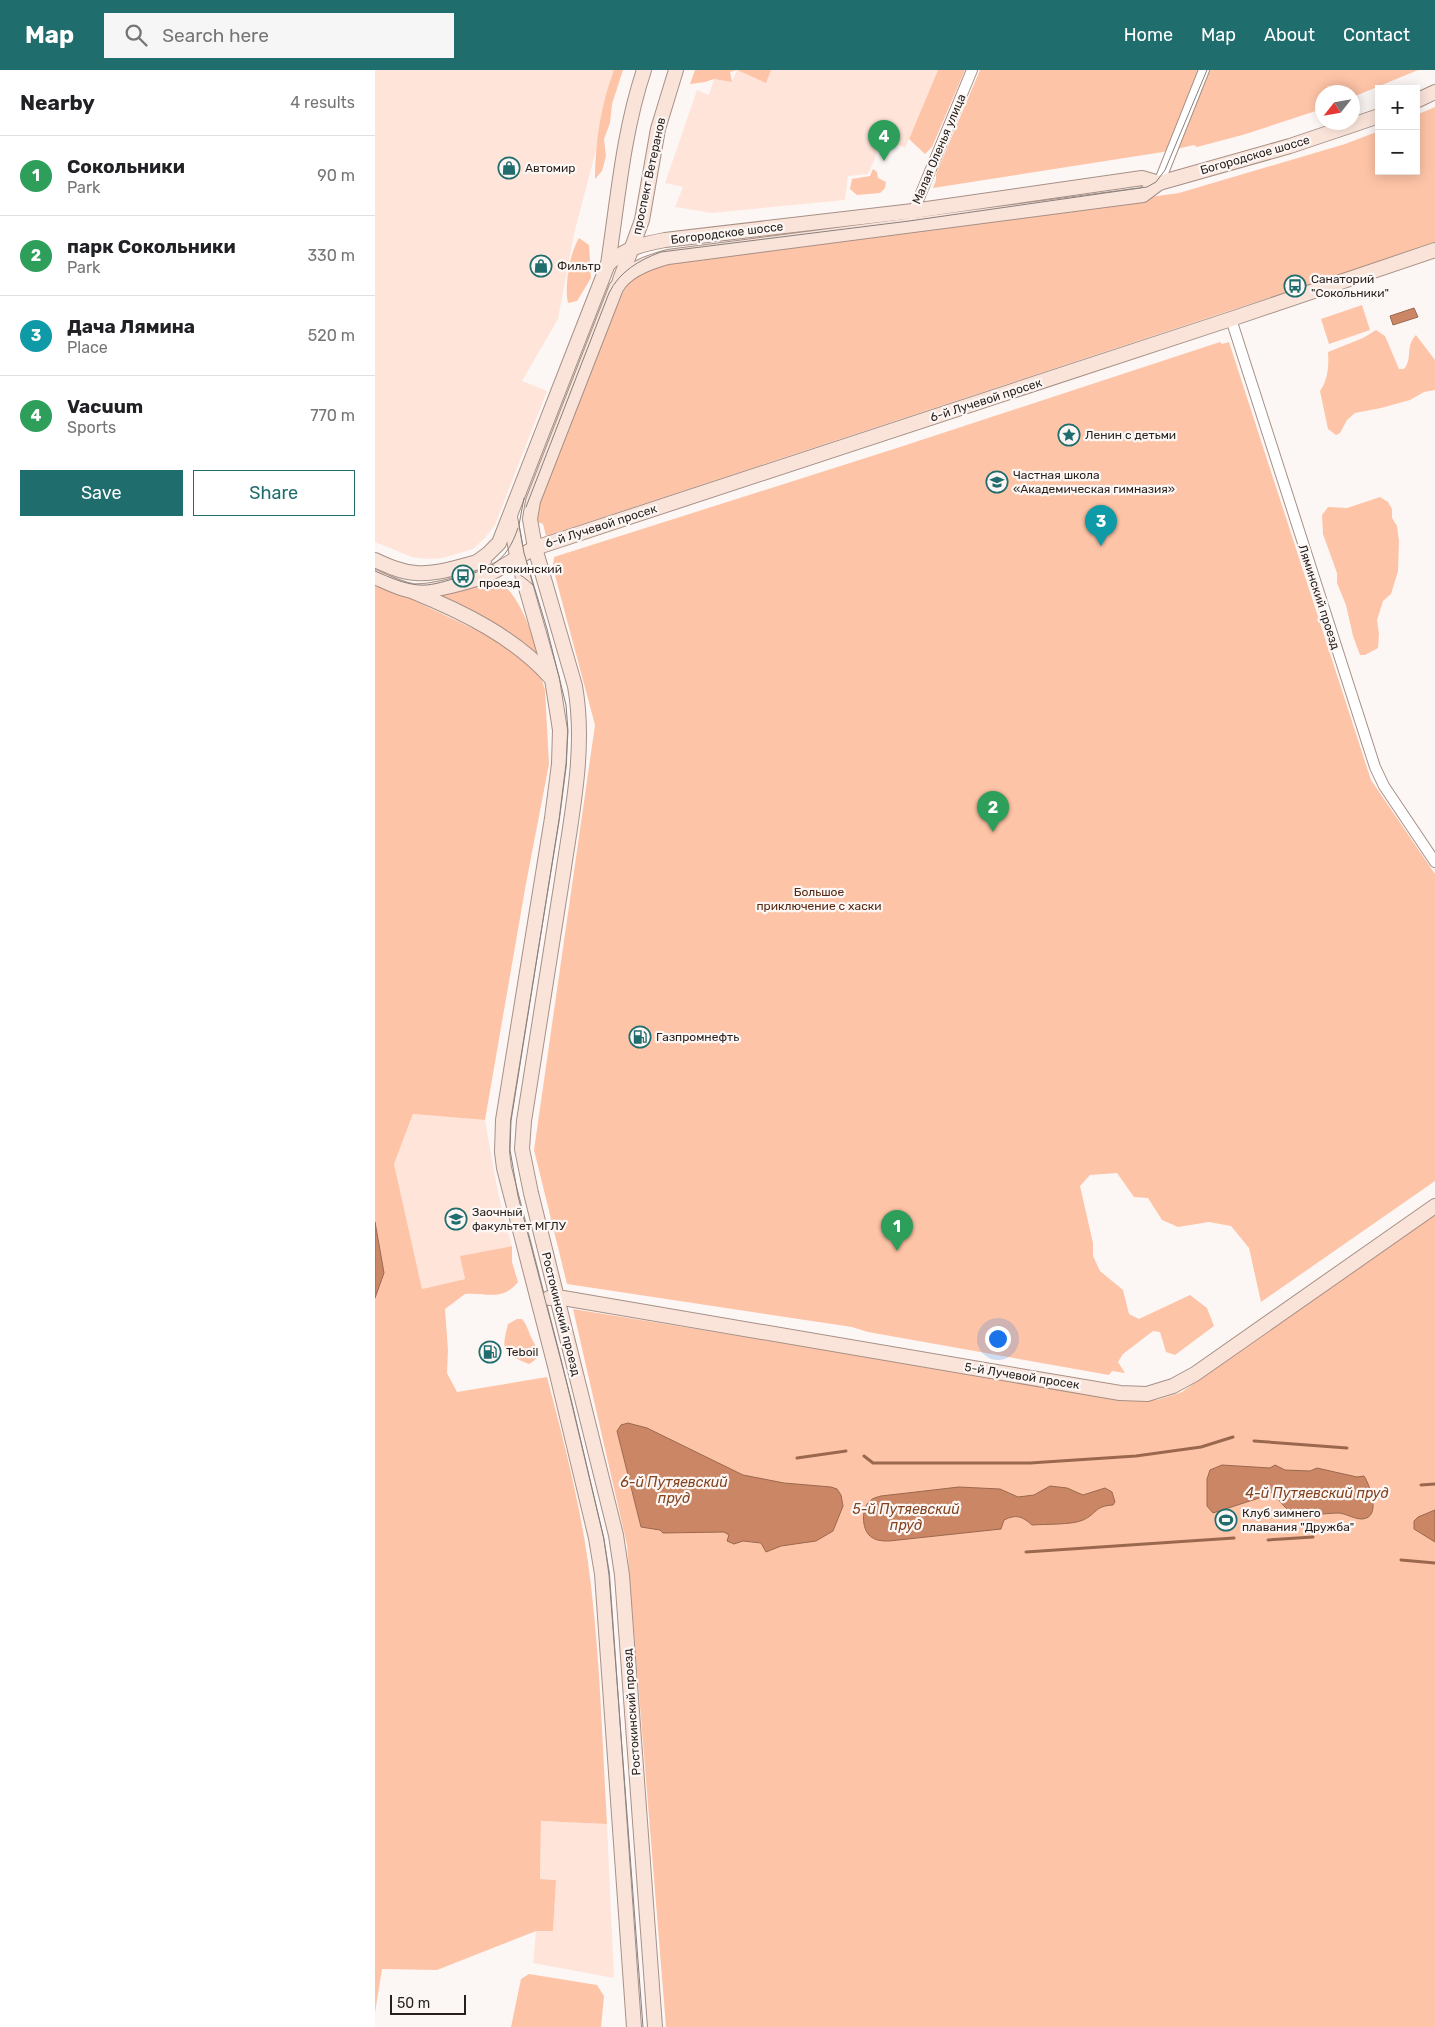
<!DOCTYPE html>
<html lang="en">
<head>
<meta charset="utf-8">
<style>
	:root { --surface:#fff; --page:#f6f6f6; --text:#202124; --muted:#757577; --line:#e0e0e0; --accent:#206d6e }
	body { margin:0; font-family:Rubik,sans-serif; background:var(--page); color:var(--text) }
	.controls { position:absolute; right:15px; top:15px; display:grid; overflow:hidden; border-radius:0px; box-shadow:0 2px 12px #0003 }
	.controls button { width:45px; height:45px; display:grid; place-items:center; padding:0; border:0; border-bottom:1px solid var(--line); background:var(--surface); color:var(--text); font:25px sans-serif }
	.compass { position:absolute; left:940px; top:15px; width:45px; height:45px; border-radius:50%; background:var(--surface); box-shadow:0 2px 12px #0003; rotate:239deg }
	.scale { position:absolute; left:15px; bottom:12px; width:76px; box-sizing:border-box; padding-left:5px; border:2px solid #281f1b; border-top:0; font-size:14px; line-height:18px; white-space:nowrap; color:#281f1b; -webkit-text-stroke:4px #fcf7f5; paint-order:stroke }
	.you { position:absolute; left:622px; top:1268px; width:18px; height:18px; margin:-12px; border:4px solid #fff; border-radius:50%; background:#1a73e8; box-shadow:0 0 0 8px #1a73e833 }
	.badge { display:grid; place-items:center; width:32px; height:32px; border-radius:50%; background:var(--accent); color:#fff; font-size:16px; font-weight:700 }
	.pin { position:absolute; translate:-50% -41px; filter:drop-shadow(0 1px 2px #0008) }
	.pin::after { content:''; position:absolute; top:26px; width:18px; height:15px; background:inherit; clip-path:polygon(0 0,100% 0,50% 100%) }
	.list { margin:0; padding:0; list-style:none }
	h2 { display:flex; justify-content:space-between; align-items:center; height:65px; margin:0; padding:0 20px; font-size:21px }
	h2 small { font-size:16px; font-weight:400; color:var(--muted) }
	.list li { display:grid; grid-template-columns:32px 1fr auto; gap:15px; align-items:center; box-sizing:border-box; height:80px; padding:0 20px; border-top:1px solid var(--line) }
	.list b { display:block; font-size:19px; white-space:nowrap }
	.list p { margin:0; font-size:16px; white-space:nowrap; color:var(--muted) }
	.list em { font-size:16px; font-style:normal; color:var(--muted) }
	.actions { display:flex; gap:10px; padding:15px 20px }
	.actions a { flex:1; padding:11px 0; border:1px solid var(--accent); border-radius:0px; text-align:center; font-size:18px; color:var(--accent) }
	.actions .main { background:var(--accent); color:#fff }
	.icon { flex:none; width:28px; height:28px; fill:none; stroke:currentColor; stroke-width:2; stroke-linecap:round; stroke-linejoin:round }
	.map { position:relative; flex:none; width:1060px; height:1957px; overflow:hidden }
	header { display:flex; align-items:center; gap:30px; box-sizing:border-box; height:70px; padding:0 25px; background:var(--accent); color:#fff }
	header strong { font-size:24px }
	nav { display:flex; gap:28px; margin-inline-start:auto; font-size:18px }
	.search { width:350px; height:45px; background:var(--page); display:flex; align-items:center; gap:12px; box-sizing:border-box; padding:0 18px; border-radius:0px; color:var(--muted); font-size:19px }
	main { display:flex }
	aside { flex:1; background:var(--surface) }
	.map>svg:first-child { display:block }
	.built { fill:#ffe5d9 }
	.green { fill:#fec4a7 }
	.water { fill:#cb8765; stroke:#9a684f }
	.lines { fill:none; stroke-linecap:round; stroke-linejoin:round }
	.stream { stroke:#9a684f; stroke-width:3 }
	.street-casing { stroke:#a79086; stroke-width:12 }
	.secondary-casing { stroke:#a79086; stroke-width:16 }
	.street { stroke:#fff; stroke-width:10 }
	.secondary { stroke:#fae4da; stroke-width:14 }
	.tram { stroke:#877f7c; stroke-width:1 }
	.labels { text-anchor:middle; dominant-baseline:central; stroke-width:4.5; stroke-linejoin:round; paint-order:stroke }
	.street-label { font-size:12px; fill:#281f1b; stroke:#fcf7f5 }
	.poi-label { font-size:12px; fill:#281f1b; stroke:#fcf7f5; text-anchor:start }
	.park-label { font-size:12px; fill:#55280f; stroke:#fcf7f5 }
	.water-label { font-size:14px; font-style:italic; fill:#82421e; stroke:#fcf7f5 }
</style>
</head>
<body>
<header>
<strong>Map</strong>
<div class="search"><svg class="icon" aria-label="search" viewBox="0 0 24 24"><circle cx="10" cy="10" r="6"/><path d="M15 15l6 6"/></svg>Search here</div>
<nav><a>Home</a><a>Map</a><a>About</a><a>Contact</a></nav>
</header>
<main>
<aside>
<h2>Nearby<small>4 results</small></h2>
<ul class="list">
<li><span class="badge" style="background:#2e9e5b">1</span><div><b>Сокольники</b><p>Park</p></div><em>90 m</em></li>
<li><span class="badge" style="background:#2e9e5b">2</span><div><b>парк Сокольники</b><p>Park</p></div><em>330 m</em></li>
<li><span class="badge" style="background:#0f9aa8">3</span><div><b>Дача Лямина</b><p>Place</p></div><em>520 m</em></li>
<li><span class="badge" style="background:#2e9e5b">4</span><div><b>Vacuum</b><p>Sports</p></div><em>770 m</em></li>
</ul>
<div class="actions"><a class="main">Save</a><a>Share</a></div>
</aside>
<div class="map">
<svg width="1060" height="1957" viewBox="0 0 1060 1957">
	<rect width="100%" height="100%" fill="#fcf7f5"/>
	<!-- built -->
	<g class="built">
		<polygon points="0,0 242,0 199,164 183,249 147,311 172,321 120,455 110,468 98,479 68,488 53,489 37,487 0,472"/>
		<polygon points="362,0 390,12 396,0 563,0 530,78 509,68 493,104 473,106 470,130 337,143 300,137 308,117 290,113 322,20 334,25 339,9 357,12"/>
		<polygon points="38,1044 110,1050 123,1123 137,1176 86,1186 90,1209 47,1219 19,1094"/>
		<polygon points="166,1751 232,1754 239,1908 158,1893 161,1861 178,1861 181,1810 165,1809"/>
	</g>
	<!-- green -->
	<g class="green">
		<path d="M239,0H248L237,34L235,53L229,69L231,86L227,101L220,109C220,72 226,35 239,0Z"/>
		<polygon points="320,0 396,0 391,13 362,0 355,2 357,12 339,9 330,12 315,14"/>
		<polygon points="563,0 590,0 557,77 550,84 534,69"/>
		<polygon points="605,0 1043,0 978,27 978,22 948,22 947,39 871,64 822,77 819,75 788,82 558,118 561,110 561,104"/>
		<polygon points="1060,37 1060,173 171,466 168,454 163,452 163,431 243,231 253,213 270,199 335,187 804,123 970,74 1004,61 1004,101 1041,101 1041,45"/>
		<polygon points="498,99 502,102 503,108 511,112 510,118 505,123 482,125 475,119 477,109 495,106"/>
		<path d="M204,168L214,175L216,208L202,231L193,233C189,216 195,182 204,168Z"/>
		<polygon points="987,235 995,260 954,274 946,249"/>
		<path d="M1001,260L1010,266L1024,299H1029C1038,289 1030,276 1041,265L1060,290V320L1049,322L1035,330L1006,338L980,343L972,350L965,363L961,365L953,359L945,321C953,310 954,296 953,282L988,268Z"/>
		<polygon points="845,272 847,274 854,272 996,710 1060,804 1060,1111 886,1232 874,1178 856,1156 834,1152 803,1157 787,1150 773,1128 759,1127 742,1103 715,1105 705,1116 718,1173 718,1186 725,1201 748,1220 754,1244 764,1249 815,1225 832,1238 839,1256 800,1285 791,1282 785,1262 778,1261 748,1284 743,1292 750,1303 737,1301 734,1305 493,1262 477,1257 192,1214 159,1080 220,655 178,498 179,487 522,378"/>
		<polygon points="1005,427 1013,432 1017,439 1017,448 1022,456 1024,471 1023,501 1016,524 1008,531 1002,550 1004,564 1003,578 990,585 985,585 978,566 971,535 962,513 962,503 948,464 947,445 953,437 972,438"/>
		<path d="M0,512L118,568L143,584L165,603L170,620L174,694L150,819L110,1050L38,1044L19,1094L47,1219L90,1209L85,1186L137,1176V1192L143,1212C127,1232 110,1222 90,1224L70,1239L73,1280L72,1303L82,1322L172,1307C188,1368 204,1429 213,1492C225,1579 227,1667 232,1754L166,1751L165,1809L181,1810L178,1861H161L62,1900L7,1899L0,1943V1228L9,1203L0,1152Z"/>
		<path d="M115,512C120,513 125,513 130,517C144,527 160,568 162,586C132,560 99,541 63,525Z"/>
		<polygon points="1060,1141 1060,1957 291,1957 252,1475 198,1239 759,1330 782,1330 807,1322"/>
		<path d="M142,1249H147C152,1255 153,1260 156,1267C161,1278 170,1286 154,1294C127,1283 126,1282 133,1254Z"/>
		<polygon points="154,1904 222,1915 229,1926 226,1957 136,1957 146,1909"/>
	</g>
	<!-- water -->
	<g class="water">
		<polygon points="1039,238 1043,247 1018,255 1015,246"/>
		<polygon points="0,1152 9,1203 0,1228"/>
		<polygon points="253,1353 272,1358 368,1405 409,1413 456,1417 462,1419 466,1425 468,1436 458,1461 441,1471 406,1476 391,1482 386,1473 368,1471 359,1474 352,1471 354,1465 349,1462 288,1463 285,1460 266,1457 242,1361 246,1355"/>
		<path d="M847,1395L895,1398L900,1395L910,1400L935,1401L942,1398L982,1407L989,1406C995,1415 1007,1448 987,1449C979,1449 972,1444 964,1443C952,1443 942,1446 930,1442C912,1449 907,1429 895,1422L884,1428L838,1443L832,1436V1409L835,1400Z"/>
		<path d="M675,1416L692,1418L708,1425L730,1418L737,1422L740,1432L738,1435C719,1436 722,1444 708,1450C698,1455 669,1454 657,1455C647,1446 641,1444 629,1450L626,1459L514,1471C507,1471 500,1471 494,1465C487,1458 486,1438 495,1431C497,1428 503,1427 506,1426L584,1417L625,1419L643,1427L659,1425Z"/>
		<polygon points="1060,1440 1060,1472 1039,1459 1039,1451 1043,1447"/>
	</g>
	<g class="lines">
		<!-- stream -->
		<g class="stream">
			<polyline points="879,1371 972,1378"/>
			<polyline points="489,1386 498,1393 655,1393 761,1386 826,1377 858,1367"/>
			<polyline points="422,1388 471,1381"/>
			<polyline points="1046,1415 1060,1414"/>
			<polyline points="893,1470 938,1467"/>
			<polyline points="651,1482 859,1468"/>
			<polyline points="1026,1490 1060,1493"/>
		</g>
		<!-- street casing -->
		<g class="street-casing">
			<g id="street">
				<polyline points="784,113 829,0"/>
				<polyline points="537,145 597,0"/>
				<polyline points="856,249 1000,697 1009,716 1060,792"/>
			</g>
		</g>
		<!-- secondary casing -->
		<g class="secondary-casing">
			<g id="secondary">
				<polyline points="1041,31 1060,22"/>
				<path d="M233,194C243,129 248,63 269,0"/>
				<polyline points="245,210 267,150 283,59 301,0"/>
				<polyline points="135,447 142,486 177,609 185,660 184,694 177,748 128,1050 127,1082 129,1098 180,1296 221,1468 227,1504 259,1957"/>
				<path d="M0,490C13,496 26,502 41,503C64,505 86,495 109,491"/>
				<path d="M102,492L113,484L124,473L233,194C251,178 268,174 290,170L538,141L767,108L784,113"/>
				<path d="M0,507C11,512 24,519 37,521C54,523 100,511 116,503C132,495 145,485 160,478L856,249L1060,180"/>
				<path d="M39,522C88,542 139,567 175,607"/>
				<polyline points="174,1228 188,1228 745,1323 772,1324 798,1316 820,1304 1060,1136"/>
				<path d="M280,1957L247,1505L241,1465L156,1123L147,1079L149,1051C162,968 175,886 188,804C197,742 211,678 200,616L160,478L155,449L158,431L241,218C251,200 274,192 293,187L768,125L784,113L915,76L1004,46"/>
			</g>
		</g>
		<!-- street -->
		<use href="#street" class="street"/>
		<!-- secondary -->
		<use href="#secondary" class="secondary"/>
		<!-- tram -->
		<g class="tram">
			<polyline points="149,428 144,455 149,483 172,559 191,635 193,661 191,694 184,750 136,1051 135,1080 143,1126 196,1329 229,1469 234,1505 268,1957"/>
			<path d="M151,437L234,223C244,202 264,190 286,182L534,151L772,117L781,112L790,100L832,0"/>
			<path d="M114,495C132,496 145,503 158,515"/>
			<path d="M0,501C14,507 29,514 44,515C55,516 67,512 78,509C113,500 131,494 143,458"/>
		</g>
	</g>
	<!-- icons -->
	<defs>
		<g id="shop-ring" transform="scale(1.125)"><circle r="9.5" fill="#fcf7f5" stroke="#206d6e" stroke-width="1.5"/><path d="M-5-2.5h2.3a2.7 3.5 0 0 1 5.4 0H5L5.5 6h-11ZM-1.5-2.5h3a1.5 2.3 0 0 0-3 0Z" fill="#206d6e"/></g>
		<g id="bus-ring" transform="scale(1.125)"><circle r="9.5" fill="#fcf7f5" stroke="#206d6e" stroke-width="1.5"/><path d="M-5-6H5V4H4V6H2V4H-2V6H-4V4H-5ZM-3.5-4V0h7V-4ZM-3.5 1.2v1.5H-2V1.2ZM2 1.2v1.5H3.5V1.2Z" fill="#206d6e"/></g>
		<g id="sight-ring" transform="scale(1.125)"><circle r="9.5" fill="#fcf7f5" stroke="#206d6e" stroke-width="1.5"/><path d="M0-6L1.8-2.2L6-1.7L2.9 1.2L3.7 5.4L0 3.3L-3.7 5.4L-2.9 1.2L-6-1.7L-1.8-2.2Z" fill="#206d6e"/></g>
		<g id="school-ring" transform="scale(1.125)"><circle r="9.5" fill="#fcf7f5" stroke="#206d6e" stroke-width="1.5"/><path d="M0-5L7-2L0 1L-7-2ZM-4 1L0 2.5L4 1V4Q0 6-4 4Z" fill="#206d6e"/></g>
		<g id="fuel-ring" transform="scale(1.125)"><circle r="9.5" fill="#fcf7f5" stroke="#206d6e" stroke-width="1.5"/><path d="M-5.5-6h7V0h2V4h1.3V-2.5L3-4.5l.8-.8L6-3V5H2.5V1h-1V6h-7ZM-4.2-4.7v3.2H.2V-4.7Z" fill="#206d6e"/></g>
		<g id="university-ring" transform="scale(1.125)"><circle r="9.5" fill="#fcf7f5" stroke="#206d6e" stroke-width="1.5"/><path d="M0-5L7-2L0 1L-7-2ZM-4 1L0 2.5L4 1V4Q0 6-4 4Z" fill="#206d6e"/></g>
		<g id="stadium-ring" transform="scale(1.125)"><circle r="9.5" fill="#fcf7f5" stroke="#206d6e" stroke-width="1.5"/><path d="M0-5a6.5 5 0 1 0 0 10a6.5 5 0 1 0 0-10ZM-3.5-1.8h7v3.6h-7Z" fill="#206d6e"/></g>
	</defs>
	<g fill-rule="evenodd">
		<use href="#shop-ring" x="134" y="98"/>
		<use href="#shop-ring" x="166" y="196"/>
		<use href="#bus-ring" x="920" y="216"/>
		<use href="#sight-ring" x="694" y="365"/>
		<use href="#school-ring" x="622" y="412"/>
		<use href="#bus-ring" x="88" y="506"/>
		<use href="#fuel-ring" x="265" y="967"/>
		<use href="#university-ring" x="81" y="1149"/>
		<use href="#fuel-ring" x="115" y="1282"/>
		<use href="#stadium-ring" x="851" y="1450"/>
	</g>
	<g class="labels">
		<!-- street labels -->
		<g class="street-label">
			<text transform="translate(564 79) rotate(-67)">Малая Оленья улица</text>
			<text transform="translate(880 85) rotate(-16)">Богородское шоссе</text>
			<text transform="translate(274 106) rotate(-78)">проспект Ветеранов</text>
			<text transform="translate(352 163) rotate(-7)">Богородское шоссе</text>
			<text transform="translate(611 330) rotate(-18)">6-й Лучевой просек</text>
			<text transform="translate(226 456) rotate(-18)">6-й Лучевой просек</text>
			<text transform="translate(944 527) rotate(72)">Ляминский проезд</text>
			<text transform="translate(186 1244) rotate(76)">Ростокинский проезд</text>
			<text transform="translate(647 1306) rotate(9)">5-й Лучевой просек</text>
			<text transform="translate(257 1642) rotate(-94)">Ростокинский проезд</text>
		</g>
		<!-- poi labels -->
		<g class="poi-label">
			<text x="150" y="98">Автомир</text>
			<text x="182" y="196">Фильтр</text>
			<text x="936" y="209">Санаторий<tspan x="936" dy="14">"Сокольники"</tspan></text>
			<text x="710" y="365">Ленин с детьми</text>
			<text x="638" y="405">Частная школа<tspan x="638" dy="14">«Академическая гимназия»</tspan></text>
			<text x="104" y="499">Ростокинский<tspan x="104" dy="14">проезд</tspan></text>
			<text x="281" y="967">Газпромнефть</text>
			<text x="97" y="1142">Заочный<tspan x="97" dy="14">факультет МГЛУ</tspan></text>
			<text x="131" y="1282">Teboil</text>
			<text x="867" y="1443">Клуб зимнего<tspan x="867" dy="14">плавания "Дружба"</tspan></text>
		</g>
		<!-- park labels -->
		<g class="park-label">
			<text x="444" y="822">Большое<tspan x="444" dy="14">приключение с хаски</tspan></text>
		</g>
		<!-- water labels -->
		<g class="water-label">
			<text x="299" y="1412">6-й Путяевский<tspan x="299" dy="16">пруд</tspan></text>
			<text x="942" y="1423">4-й Путяевский пруд</text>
			<text x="531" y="1439">5-й Путяевский<tspan x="531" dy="16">пруд</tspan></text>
		</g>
	</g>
</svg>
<div class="controls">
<button>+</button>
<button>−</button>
</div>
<svg class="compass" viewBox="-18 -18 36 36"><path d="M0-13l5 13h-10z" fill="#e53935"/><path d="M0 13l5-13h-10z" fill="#757577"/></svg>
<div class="scale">50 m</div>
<div class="you"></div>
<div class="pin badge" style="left:522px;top:1181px;background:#2e9e5b">1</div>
<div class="pin badge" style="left:618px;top:762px;background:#2e9e5b">2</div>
<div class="pin badge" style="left:726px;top:476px;background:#0f9aa8">3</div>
<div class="pin badge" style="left:509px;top:91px;background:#2e9e5b">4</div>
</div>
</main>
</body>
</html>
